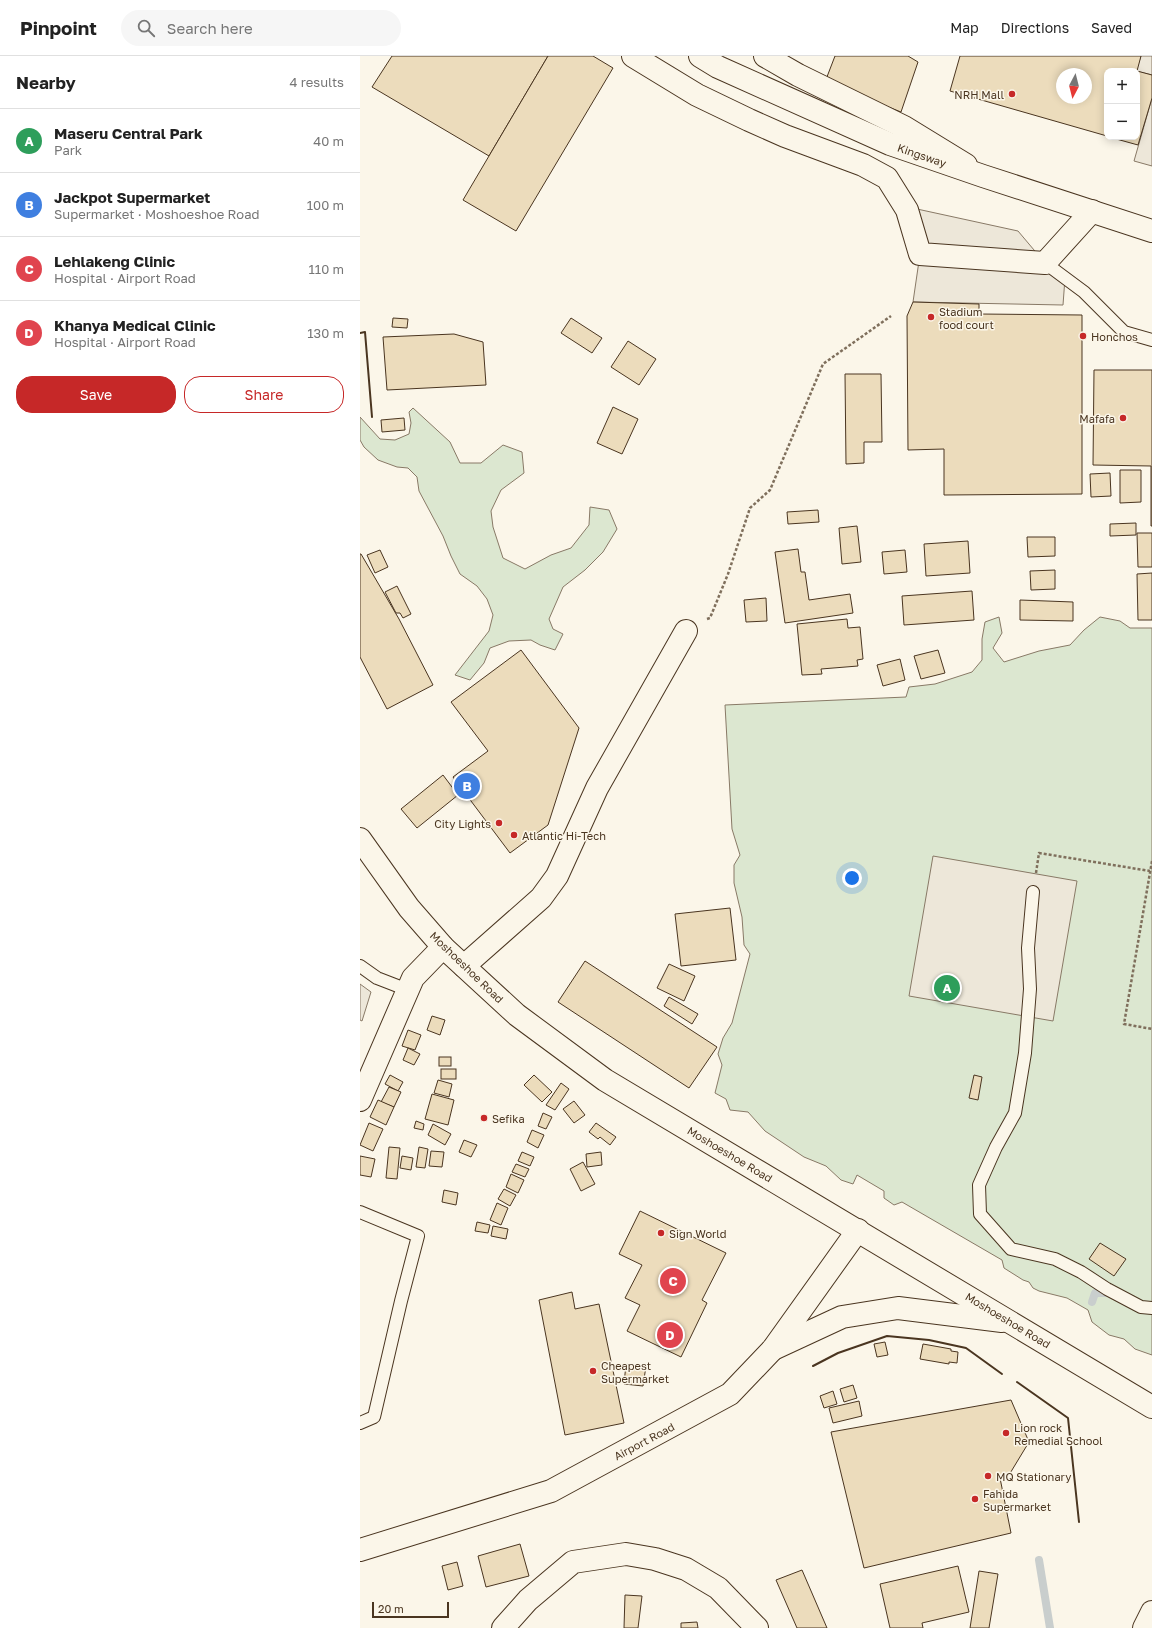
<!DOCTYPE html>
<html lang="en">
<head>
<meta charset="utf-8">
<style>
	:root { --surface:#fff; --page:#f6f6f6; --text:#222; --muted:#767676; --line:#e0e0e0; --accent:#c62828 }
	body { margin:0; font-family:"Golos Text",sans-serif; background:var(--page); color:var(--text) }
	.controls { position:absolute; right:12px; top:12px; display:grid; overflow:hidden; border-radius:8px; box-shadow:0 2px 10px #0003 }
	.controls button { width:36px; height:36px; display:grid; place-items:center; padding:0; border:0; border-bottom:1px solid var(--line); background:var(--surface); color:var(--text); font:20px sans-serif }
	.compass { position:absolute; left:696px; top:12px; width:36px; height:36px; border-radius:50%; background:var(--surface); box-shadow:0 2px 10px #0003; rotate:187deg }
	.scale { position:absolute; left:12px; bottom:10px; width:77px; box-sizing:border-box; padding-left:4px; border:2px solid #4a3520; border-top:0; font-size:11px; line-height:14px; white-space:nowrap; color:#4a3520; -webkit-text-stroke:3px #fbf6e9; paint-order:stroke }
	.you { position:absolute; left:492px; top:822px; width:14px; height:14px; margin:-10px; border:3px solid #fff; border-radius:50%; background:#1a73e8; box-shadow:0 0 0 6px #1a73e833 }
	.badge { display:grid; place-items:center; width:26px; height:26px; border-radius:50%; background:var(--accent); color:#fff; font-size:13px; font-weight:700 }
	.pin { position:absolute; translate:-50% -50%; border:2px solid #fff; box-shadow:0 1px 4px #0006 }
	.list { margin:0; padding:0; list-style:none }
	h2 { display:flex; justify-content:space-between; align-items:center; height:52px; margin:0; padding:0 16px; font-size:17px }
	h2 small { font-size:13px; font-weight:400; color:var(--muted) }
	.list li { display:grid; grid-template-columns:26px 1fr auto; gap:12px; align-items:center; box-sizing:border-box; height:64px; padding:0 16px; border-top:1px solid var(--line) }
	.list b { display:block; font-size:15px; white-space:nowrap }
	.list p { margin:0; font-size:13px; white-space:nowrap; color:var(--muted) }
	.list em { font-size:13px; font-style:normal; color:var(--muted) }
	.actions { display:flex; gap:8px; padding:12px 16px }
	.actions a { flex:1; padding:9px 0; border:1px solid var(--accent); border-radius:16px; text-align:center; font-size:14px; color:var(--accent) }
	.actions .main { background:var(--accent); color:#fff }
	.icon { flex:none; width:22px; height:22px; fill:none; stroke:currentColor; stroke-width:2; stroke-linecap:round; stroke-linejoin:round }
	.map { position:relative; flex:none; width:792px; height:1572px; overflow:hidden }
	header { display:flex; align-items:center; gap:24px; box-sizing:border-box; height:56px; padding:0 20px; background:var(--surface); border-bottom:1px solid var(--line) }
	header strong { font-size:19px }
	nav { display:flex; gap:22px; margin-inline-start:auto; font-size:14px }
	.search { width:280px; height:36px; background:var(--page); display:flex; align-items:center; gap:10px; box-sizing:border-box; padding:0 14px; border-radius:22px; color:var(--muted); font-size:15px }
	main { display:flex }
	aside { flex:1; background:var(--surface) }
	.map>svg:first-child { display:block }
	.green { fill:#dce7d0; stroke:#887966 }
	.parking { fill:#ede7d9; stroke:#887966 }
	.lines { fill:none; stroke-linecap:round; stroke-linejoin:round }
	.stream { stroke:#c9cecd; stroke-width:8 }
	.building { fill:#ecdcbc; stroke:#4a3520; fill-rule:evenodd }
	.lane-casing { stroke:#4a3520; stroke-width:14 }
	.street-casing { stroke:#4a3520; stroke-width:24 }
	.secondary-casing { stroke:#4a3520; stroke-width:24 }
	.primary-casing { stroke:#4a3520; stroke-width:24 }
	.path { stroke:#7f6f5c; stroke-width:2.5; stroke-dasharray:3 2; stroke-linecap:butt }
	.lane { stroke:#fbf6e9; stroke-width:12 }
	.street { stroke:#fbf6e9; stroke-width:22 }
	.secondary { stroke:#fbf6e9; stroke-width:22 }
	.primary { stroke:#fbf6e9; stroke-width:22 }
	.wall { stroke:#4a3520; stroke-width:2 }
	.poi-dot { fill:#c62828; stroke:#fbf6e9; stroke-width:1.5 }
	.labels { text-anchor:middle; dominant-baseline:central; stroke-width:3; stroke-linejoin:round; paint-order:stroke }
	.poi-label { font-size:11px; fill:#4a3520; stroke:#fbf6e9; text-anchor:start }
	.street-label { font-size:11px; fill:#4a3520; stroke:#fbf6e9 }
</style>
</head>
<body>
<header>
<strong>Pinpoint</strong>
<div class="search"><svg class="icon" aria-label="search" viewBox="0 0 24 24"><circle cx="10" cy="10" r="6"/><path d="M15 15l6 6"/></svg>Search here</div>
<nav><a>Map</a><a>Directions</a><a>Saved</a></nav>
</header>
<main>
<aside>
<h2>Nearby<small>4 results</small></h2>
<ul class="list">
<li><span class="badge" style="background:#2e9e5b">A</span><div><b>Maseru Central Park</b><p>Park</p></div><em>40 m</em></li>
<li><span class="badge" style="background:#3f7fe0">B</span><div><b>Jackpot Supermarket</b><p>Supermarket · Moshoeshoe Road</p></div><em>100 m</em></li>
<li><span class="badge" style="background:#e0444e">C</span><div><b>Lehlakeng Clinic</b><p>Hospital · Airport Road</p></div><em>110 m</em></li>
<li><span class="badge" style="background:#e0444e">D</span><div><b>Khanya Medical Clinic</b><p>Hospital · Airport Road</p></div><em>130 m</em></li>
</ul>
<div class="actions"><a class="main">Save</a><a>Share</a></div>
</aside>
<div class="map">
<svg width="792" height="1572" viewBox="0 0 792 1572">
	<rect width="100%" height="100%" fill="#fbf6e9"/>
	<!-- green -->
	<g class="green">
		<polygon points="53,352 90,386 100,407 121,407 143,389 162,396 164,417 141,434 131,455 133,471 143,502 165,513 191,499 211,492 229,469 230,451 249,454 257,473 243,496 225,514 203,531 189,563 193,573 203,578 195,594 180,589 171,584 149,585 130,592 124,607 110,624 95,619 129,575 133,559 127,543 117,530 100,518 91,500 83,480 59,435 57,421 48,412 37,411 18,404 4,391 0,384 0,361 20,383 35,384 49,378 51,367 49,356"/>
		<polygon points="639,561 642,577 633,592 644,606 679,595 710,589 724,574 740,561 760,565 770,572 792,572 792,1299 775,1293 764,1283 749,1279 732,1266 728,1254 707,1242 679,1235 673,1232 669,1226 663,1224 644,1212 642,1204 542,1146 534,1149 524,1142 524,1135 497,1119 493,1128 481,1124 466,1110 444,1101 405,1075 388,1056 370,1054 366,1043 355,1037 362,1009 358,998 363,982 372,967 390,898 384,889 382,861 374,827 374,809 380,799 372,773 365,649 546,641 549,631 575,628 612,616 622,604 622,583 625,566"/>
	</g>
	<!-- parking -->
	<g class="parking">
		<polygon points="781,0 792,0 792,19 776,15"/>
		<polygon points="792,42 792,110 774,105"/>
		<polygon points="557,153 658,175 685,207 705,222 703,249 553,246 560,198"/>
		<polygon points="573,800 717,825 693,965 549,940"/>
		<polygon points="0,928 11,936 2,965 0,964"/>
	</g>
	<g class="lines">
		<!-- stream -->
		<g class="stream">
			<polyline points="732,1246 735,1237 746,1237"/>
			<polyline points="679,1504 690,1572"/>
		</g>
	</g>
	<!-- building -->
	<g class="building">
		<polygon points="32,0 188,0 129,100 12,31"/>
		<polygon points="188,0 233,0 253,12 156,175 103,144"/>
		<polygon points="475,0 548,0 558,6 541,56 465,26"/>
		<path d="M600,0H781L777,15H747V80L590,35ZM702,18H726V42H702Z"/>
		<polygon points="777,15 792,19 792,42 778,89 749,81 777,81"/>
		<polygon points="553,246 619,248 619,258 722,259 722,438 584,439 584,393 548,394 547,260"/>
		<polygon points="33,262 48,263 47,272 32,271"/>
		<polygon points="211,262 242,282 232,297 201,277"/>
		<polygon points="94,278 123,286 126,329 27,334 23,281"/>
		<polygon points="268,285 296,303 279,329 251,311"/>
		<polygon points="734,314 792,314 792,470 791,470 791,410 733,409"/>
		<polygon points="485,318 521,318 522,386 504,386 504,407 486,408"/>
		<polygon points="253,351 278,363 262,398 237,387"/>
		<polygon points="44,362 45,374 22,376 21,364"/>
		<polygon points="760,414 781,414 781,446 760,447"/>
		<polygon points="750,417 751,440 731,441 730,418"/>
		<polygon points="458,454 459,466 428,468 427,456"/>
		<polygon points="776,467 776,479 750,480 750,468"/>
		<polygon points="497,470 501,506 482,508 479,472"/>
		<polygon points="777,477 792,477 792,511 778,511"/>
		<polygon points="667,481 695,481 695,500 668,501"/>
		<polygon points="608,485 610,517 566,520 564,488"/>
		<polygon points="438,493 441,516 445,516 449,544 490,538 493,557 425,567 415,496"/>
		<polygon points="20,494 28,511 15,517 7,499"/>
		<polygon points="545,494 547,516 524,518 522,496"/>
		<polygon points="0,498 1,498 39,563 73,629 27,653 0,601"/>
		<polygon points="695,514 695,533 671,534 670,515"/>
		<polygon points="792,517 792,564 778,564 777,518"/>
		<polygon points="37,530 51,558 43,562 40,557 36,557 25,536"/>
		<polygon points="612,535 614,564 544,569 542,540"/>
		<polygon points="406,542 407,565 386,566 384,544"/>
		<polygon points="660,544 713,546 713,565 660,564"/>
		<polygon points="487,563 488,572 500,571 503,603 497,604 498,610 461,613 462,618 442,619 437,568"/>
		<polygon points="161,594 219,672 188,769 150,797 93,721 128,695 91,646"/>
		<polygon points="578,594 585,617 561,623 554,600"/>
		<polygon points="540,603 545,624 523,630 517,609"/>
		<polygon points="83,719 98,739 57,772 41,753"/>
		<polygon points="370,852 376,904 321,910 315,858"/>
		<polygon points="225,905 357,991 329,1032 198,946"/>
		<polygon points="309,908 335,920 324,945 297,932"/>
		<polygon points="309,941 338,958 332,968 304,950"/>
		<polygon points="72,960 85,964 80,979 67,974"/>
		<polygon points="48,974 61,979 55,994 42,990"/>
		<polygon points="48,992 60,998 54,1009 43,1004"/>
		<rect x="79" y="1001" width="12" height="9"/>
		<rect x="81" y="1013" width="15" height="10"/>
		<polygon points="30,1019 43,1026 38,1035 25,1028"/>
		<polygon points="174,1019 192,1036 182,1046 164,1029"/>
		<polygon points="614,1019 622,1021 618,1044 609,1042"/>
		<polygon points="78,1024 92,1028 89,1041 74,1037"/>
		<polygon points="201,1027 209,1033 195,1054 186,1049"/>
		<polygon points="29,1031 41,1036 34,1051 21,1046"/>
		<polygon points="72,1038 94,1044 88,1069 65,1063"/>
		<polygon points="18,1044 34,1051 26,1069 10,1061"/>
		<polygon points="214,1045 225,1059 214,1067 203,1053"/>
		<polygon points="183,1057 192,1061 186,1073 178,1070"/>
		<polygon points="56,1065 64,1068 63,1074 54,1072"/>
		<polygon points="9,1067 23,1073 13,1095 0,1089"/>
		<polygon points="236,1067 256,1081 250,1089 240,1081 238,1083 229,1076"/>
		<polygon points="73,1068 91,1078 85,1089 68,1079"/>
		<polygon points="172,1074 184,1079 178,1092 167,1086"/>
		<polygon points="104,1084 117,1089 111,1101 99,1096"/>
		<polygon points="29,1091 40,1092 37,1123 26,1122"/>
		<polygon points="59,1091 68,1093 65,1112 56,1111"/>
		<polygon points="71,1095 84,1096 82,1111 69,1110"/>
		<polygon points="162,1096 174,1101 170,1110 158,1105"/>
		<polygon points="241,1096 242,1109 227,1111 226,1098"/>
		<polygon points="0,1100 15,1103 11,1121 0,1119"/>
		<polygon points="42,1100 53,1102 51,1114 40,1112"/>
		<polygon points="223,1106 235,1128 221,1135 210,1113"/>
		<polygon points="156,1108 169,1113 165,1121 152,1116"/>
		<polygon points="151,1118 164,1124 158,1137 146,1131"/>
		<polygon points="144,1133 156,1139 150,1150 138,1143"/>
		<polygon points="84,1134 98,1137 96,1149 82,1146"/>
		<polygon points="137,1147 148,1152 141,1169 130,1164"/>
		<polygon points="280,1155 366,1197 342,1244 347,1247 321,1301 267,1275 280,1249 265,1242 282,1209 259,1198"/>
		<polygon points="117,1166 130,1169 128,1177 115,1175"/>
		<polygon points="133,1170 148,1173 146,1183 131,1180"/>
		<polygon points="740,1187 766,1203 754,1220 729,1203"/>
		<polygon points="212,1236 215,1253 239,1248 264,1367 205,1379 179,1244"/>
		<polygon points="525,1286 528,1299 517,1301 514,1288"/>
		<polygon points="563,1288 591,1293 591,1295 598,1296 597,1307 589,1306 589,1308 560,1303"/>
		<polygon points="266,1308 286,1310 283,1330 264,1328"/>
		<polygon points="493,1329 497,1342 484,1346 480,1333"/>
		<polygon points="473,1335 477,1348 464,1352 460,1340"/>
		<polygon points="651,1344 669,1386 649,1419 640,1422 651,1477 504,1512 471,1376"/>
		<polygon points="499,1345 502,1360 473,1367 469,1352"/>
		<polygon points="160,1488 169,1520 126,1531 118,1500"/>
		<polygon points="97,1506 103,1530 88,1534 82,1510"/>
		<polygon points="598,1510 609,1556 562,1567 563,1572 530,1572 520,1528"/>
		<polygon points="442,1514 467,1572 437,1572 416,1524"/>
		<polygon points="619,1515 638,1518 629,1572 610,1572"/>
		<polygon points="265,1539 282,1540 278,1572 264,1572"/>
		<polygon points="337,1566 338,1572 321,1572 321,1567"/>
	</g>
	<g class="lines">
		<!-- lane casing -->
		<g class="lane-casing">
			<g id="lane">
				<polyline points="685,207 724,236 764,276 792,284"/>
				<polyline points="673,836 668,892 670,933 665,997 655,1057 636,1091 619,1129 620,1158 651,1193 695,1203 721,1216 747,1233 781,1251 792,1252"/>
				<polyline points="0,910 17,922 48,934"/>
				<polyline points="0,1156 58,1180 41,1245 14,1361 0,1367"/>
			</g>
		</g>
		<!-- street casing -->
		<g class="street-casing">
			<g id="street">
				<polyline points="273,0 337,39 389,64 425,80 503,109 527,122 547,154 560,198 685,207 732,155"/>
				<polyline points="405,0 438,19 544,71 606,109"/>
				<polyline points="104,910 181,842 197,820 237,732 326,575"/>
				<polyline points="0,1044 53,922 83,891"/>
				<polyline points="143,1572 168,1544 213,1506 266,1498 295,1503 326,1513 358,1532 397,1572"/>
				<polyline points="784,1572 792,1556"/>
			</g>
		</g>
		<!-- secondary casing -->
		<g class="secondary-casing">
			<polyline id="secondary" points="0,1494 191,1435 370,1338 413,1293 498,1174"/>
		</g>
		<!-- primary casing -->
		<g class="primary-casing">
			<g id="primary">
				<polyline points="340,0 358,11 530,88 623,120 792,175"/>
				<polyline points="0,783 49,852 83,891 157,959 245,1024 792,1351"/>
				<polyline points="413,1293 482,1261 538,1252 642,1265"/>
			</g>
		</g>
		<!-- path -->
		<g class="path">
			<polyline points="347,563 350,562 368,518 390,452 410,434 463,308 531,260"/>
			<polyline points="792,805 764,968 792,973"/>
			<polyline points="676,817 679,797 790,815"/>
		</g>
		<!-- lane -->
		<use href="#lane" class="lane"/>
		<!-- street -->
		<use href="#street" class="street"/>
		<!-- secondary -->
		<use href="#secondary" class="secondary"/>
		<!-- primary -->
		<use href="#primary" class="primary"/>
		<!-- wall -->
		<g class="wall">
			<polyline points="0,277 5,276 12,361"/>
			<polyline points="453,1310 478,1297 527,1280 569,1284 606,1292 642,1318"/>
			<polyline points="657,1326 708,1362 719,1466"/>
		</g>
	</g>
	<!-- markers -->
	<g class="poi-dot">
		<circle cx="652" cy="38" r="4"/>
		<circle cx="571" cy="261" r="4"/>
		<circle cx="723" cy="280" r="4"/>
		<circle cx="763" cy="362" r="4"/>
		<circle cx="139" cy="767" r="4"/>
		<circle cx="154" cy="779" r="4"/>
		<circle cx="124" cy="1062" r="4"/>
		<circle cx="301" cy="1177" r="4"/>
		<circle cx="233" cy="1315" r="4"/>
		<circle cx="646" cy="1377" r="4"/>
		<circle cx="628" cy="1420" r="4"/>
		<circle cx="615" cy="1443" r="4"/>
	</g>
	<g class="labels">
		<!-- poi labels -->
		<g class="poi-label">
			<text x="644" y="38" text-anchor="end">NRH Mall</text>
			<text x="579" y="255">Stadium<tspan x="579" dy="13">food court</tspan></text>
			<text x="731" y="280">Honchos</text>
			<text x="755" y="362" text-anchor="end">Mafafa</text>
			<text x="131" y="767" text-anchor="end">City Lights</text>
			<text x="162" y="779">Atlantic Hi-Tech</text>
			<text x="132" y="1062">Sefika</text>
			<text x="309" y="1177">Sign World</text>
			<text x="241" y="1309">Cheapest<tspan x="241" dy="13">Supermarket</tspan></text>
			<text x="654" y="1371">Lion rock<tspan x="654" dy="13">Remedial School</tspan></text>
			<text x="636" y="1420">MQ Stationary</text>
			<text x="623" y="1437">Fahida<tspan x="623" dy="13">Supermarket</tspan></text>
		</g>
		<!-- street labels -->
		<g class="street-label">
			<text transform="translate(562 99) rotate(19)">Kingsway</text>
			<text transform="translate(107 911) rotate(44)">Moshoeshoe Road</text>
			<text transform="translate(370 1098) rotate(31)">Moshoeshoe Road</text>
			<text transform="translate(648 1264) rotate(31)">Moshoeshoe Road</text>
			<text transform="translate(284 1385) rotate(-28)">Airport Road</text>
		</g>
	</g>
</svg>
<div class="controls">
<button>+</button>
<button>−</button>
</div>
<svg class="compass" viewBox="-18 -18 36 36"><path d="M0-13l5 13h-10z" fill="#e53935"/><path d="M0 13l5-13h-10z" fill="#767676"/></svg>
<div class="scale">20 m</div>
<div class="you"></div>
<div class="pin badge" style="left:587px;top:932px;background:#2e9e5b">A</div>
<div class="pin badge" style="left:107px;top:730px;background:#3f7fe0">B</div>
<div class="pin badge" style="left:313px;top:1225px;background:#e0444e">C</div>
<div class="pin badge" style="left:310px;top:1279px;background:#e0444e">D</div>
</div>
</main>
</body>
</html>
